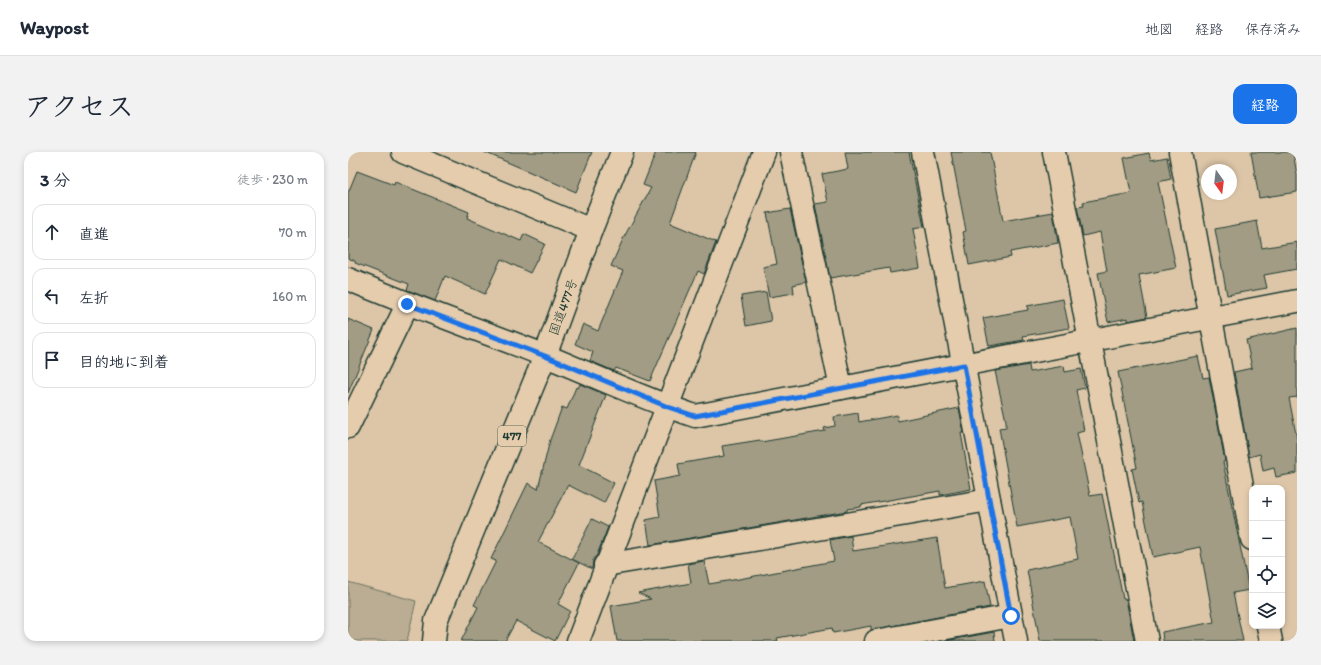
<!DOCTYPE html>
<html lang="ja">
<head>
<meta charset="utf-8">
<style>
	:root { --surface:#fff; --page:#f2f2f3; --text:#1f2937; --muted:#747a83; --line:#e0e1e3; --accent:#1a73e8 }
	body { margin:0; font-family:Itim,"Klee One",sans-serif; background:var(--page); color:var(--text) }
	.controls { position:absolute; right:12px; bottom:12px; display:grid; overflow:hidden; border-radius:8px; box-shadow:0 2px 6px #0003 }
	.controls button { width:36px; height:36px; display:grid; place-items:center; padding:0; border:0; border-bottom:1px solid var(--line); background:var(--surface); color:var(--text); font:20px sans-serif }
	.compass { position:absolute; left:853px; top:12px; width:36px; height:36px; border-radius:50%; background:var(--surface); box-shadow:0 2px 6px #0003; rotate:166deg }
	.stop { position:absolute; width:12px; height:12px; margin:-9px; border:3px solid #1a73e8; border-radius:50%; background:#fff }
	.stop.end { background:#1a73e8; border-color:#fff; box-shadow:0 1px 4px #0008 }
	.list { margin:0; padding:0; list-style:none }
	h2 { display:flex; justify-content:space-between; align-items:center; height:52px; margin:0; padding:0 16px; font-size:17px }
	h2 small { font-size:13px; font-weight:400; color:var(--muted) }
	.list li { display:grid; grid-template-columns:26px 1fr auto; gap:12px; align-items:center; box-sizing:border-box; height:56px; margin:0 8px 8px; padding:0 8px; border:1px solid var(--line); border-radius:12px }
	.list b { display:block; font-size:15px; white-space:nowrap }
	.list em { font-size:13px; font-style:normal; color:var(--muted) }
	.icon { flex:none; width:22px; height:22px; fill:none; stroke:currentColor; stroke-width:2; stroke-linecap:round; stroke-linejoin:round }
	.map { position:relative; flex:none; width:949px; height:489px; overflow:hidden; border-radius:12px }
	header { display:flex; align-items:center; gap:24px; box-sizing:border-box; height:56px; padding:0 20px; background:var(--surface); border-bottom:1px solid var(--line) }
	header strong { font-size:19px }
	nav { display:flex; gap:22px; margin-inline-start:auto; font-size:14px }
	.intro { display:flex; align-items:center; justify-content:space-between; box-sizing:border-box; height:96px; padding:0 24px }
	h1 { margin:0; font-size:28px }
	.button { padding:10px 18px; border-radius:12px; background:var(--accent); color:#fff; font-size:14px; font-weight:700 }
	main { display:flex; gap:24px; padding:0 24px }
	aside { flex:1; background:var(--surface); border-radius:12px; box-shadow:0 2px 6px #0003 }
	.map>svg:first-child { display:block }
	.green { fill:#baad93; stroke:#6c7564 }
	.building { fill:#a29c84; stroke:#1f3d34 }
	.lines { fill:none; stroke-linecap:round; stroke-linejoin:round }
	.minor-casing { stroke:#1f3d34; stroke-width:25 }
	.highway-casing { stroke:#1f3d34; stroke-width:25 }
	.minor { stroke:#e5ccad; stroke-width:22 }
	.highway { stroke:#e5ccad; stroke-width:22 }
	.route { stroke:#1a73e8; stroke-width:5 }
	.labels { text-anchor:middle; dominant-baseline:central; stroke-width:3; stroke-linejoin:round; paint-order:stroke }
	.shield { fill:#e5ccad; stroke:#5a6858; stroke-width:1 }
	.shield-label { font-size:12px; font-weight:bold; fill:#1f3d34 }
	.street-label { font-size:13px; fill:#1f3d34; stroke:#e5ccad }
</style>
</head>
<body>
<header>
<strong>Waypost</strong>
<nav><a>地図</a><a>経路</a><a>保存済み</a></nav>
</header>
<div class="intro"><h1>アクセス</h1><a class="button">経路</a></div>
<main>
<aside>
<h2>3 分<small>徒歩 · 230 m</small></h2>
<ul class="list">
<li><svg class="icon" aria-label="ahead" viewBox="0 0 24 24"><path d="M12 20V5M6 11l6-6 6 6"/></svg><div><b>直進</b></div><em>70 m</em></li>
<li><svg class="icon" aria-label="left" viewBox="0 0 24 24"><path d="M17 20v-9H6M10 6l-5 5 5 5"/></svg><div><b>左折</b></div><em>160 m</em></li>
<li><svg class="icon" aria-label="arrive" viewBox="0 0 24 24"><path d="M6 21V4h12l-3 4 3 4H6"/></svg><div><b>目的地に到着</b></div></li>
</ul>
</aside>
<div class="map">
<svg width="949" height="489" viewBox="0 0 949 489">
	<rect width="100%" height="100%" fill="#ddc6a8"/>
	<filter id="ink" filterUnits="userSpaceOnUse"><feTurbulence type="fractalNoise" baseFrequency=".025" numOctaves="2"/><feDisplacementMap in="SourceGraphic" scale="8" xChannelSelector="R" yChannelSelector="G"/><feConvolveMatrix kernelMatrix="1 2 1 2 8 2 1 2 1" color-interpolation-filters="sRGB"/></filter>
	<g filter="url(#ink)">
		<!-- green -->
		<polygon class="green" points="0,430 68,449 59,489 0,489"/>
		<!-- building -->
		<g class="building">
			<polygon points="136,0 244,0 228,40"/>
			<polygon points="308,0 348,0 322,71 368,90 356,122 350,119 302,229 268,216 266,219 242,209 245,200 227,192 235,172 250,179 275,119 263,114 276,85 303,36 295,33"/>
			<polygon points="497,0 561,0 576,75 565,77 572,116 542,121 541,116 482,126 467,52 480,50 474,22 500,17"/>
			<polygon points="603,0 642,0 655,69 705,60 710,91 662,100 663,105 621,113 615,80 618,79"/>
			<polygon points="903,0 945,0 949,23 949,40 911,46"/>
			<polygon points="801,1 803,8 819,5 823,27 810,30 828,116 791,123 799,165 780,169 780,166 760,170 750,121 759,119 752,80 735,84 729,55 736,54 735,50 783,41 776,6"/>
			<polygon points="9,19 46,33 47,30 121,60 119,66 173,89 176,82 197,92 182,121 153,107 137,142 97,124 87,149 59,138 61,132 7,111 7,109 0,106 0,41"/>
			<polygon points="442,57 458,130 445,133 446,141 421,145 415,115 429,112 419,61"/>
			<polygon points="909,69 914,96 949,90 949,117 916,123 919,136 879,143 867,77"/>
			<polygon points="418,140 423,169 398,174 393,144"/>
			<polygon points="715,147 721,176 675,184 676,188 641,194 635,166 680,158 679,154"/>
			<polygon points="0,167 26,178 0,241"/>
			<polygon points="949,176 949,245 941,246 949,287 949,321 928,325 926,316 915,319 912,302 901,305 886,220 904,216 898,188"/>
			<polygon points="850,204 855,226 861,225 877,309 875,310 901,438 885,441 895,489 815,489 814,480 866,470 852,395 805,405 794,350 791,351 784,317 789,316 770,220"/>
			<polygon points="681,213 682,220 716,214 717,220 733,217 737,236 728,238 736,279 729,281 742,344 754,342 775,447 778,447 786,489 692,489 679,418 730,407 722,365 669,375 651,276 658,275 658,269 647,219"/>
			<polygon points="232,232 258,243 231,313 266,331 256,351 220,333 190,390 231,411 210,452 222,459 207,489 168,469 157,489 113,489 130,455 126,453 148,409 143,407 180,331 190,337 202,288 214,255 219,257 228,235 230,236"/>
			<polygon points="611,256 616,281 613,281 623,337 592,343 592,339 513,353 513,355 499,357 499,359 302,393 298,368 312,365 306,329 332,324 330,312 376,304 374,294 412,288 413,290 477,279 476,276 487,274 486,265 510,261 511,270 549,263 550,269"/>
			<polygon points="244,367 260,375 249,403 245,408 244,417 224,407"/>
			<polygon points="503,384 505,399 589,386 597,436 637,429 642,455 523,478 523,474 485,481 484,476 429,486 430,489 269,489 263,454 303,447 290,441 343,431 340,412 356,409 361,432 391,427 486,409 482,388"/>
			<polygon points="646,480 647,489 597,489"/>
		</g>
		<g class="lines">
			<!-- minor casing -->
			<g class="minor-casing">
				<g id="minor">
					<polyline points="55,0 243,78"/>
					<polyline points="443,0 493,236"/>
					<polyline points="575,0 668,489"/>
					<polyline points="706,0 799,489"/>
					<polyline points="832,0 904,387"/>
					<path d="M0,127C65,155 132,178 198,204C247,224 296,247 347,264L949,149"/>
					<polyline points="0,275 59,153"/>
					<polyline points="257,413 641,348"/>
					<polyline points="920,474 923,489"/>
					<polyline points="230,489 416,0"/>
					<polyline points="528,489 663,464"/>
				</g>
			</g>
			<!-- highway casing -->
			<g class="highway-casing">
				<polyline id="highway" points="86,489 88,469 197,204 243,78 274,0"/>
			</g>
			<!-- minor -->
			<use href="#minor" class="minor"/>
			<!-- highway -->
			<use href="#highway" class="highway"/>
		</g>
	</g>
	<g class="lines" filter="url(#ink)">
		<!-- route -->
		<polyline class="route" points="59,152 197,204 320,255 347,264 616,213 663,464"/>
	</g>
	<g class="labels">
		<!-- shield labels -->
		<rect class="shield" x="150" y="274" width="28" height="20" rx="3"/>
		<g class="shield-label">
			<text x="164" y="284">477</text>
		</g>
		<!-- street labels -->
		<g class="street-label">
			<text transform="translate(215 155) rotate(-70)">国道477号</text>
		</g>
	</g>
</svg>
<div class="controls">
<button>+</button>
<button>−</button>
<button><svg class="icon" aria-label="locate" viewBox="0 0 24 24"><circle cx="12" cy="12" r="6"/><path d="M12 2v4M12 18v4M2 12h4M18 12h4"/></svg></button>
<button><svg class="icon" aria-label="layers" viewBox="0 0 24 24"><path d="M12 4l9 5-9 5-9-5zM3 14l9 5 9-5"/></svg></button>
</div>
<svg class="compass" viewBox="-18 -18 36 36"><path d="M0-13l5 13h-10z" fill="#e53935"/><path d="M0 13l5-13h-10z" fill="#747a83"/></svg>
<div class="stop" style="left:663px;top:464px"></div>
<div class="stop end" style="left:59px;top:152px"></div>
</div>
</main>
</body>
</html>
